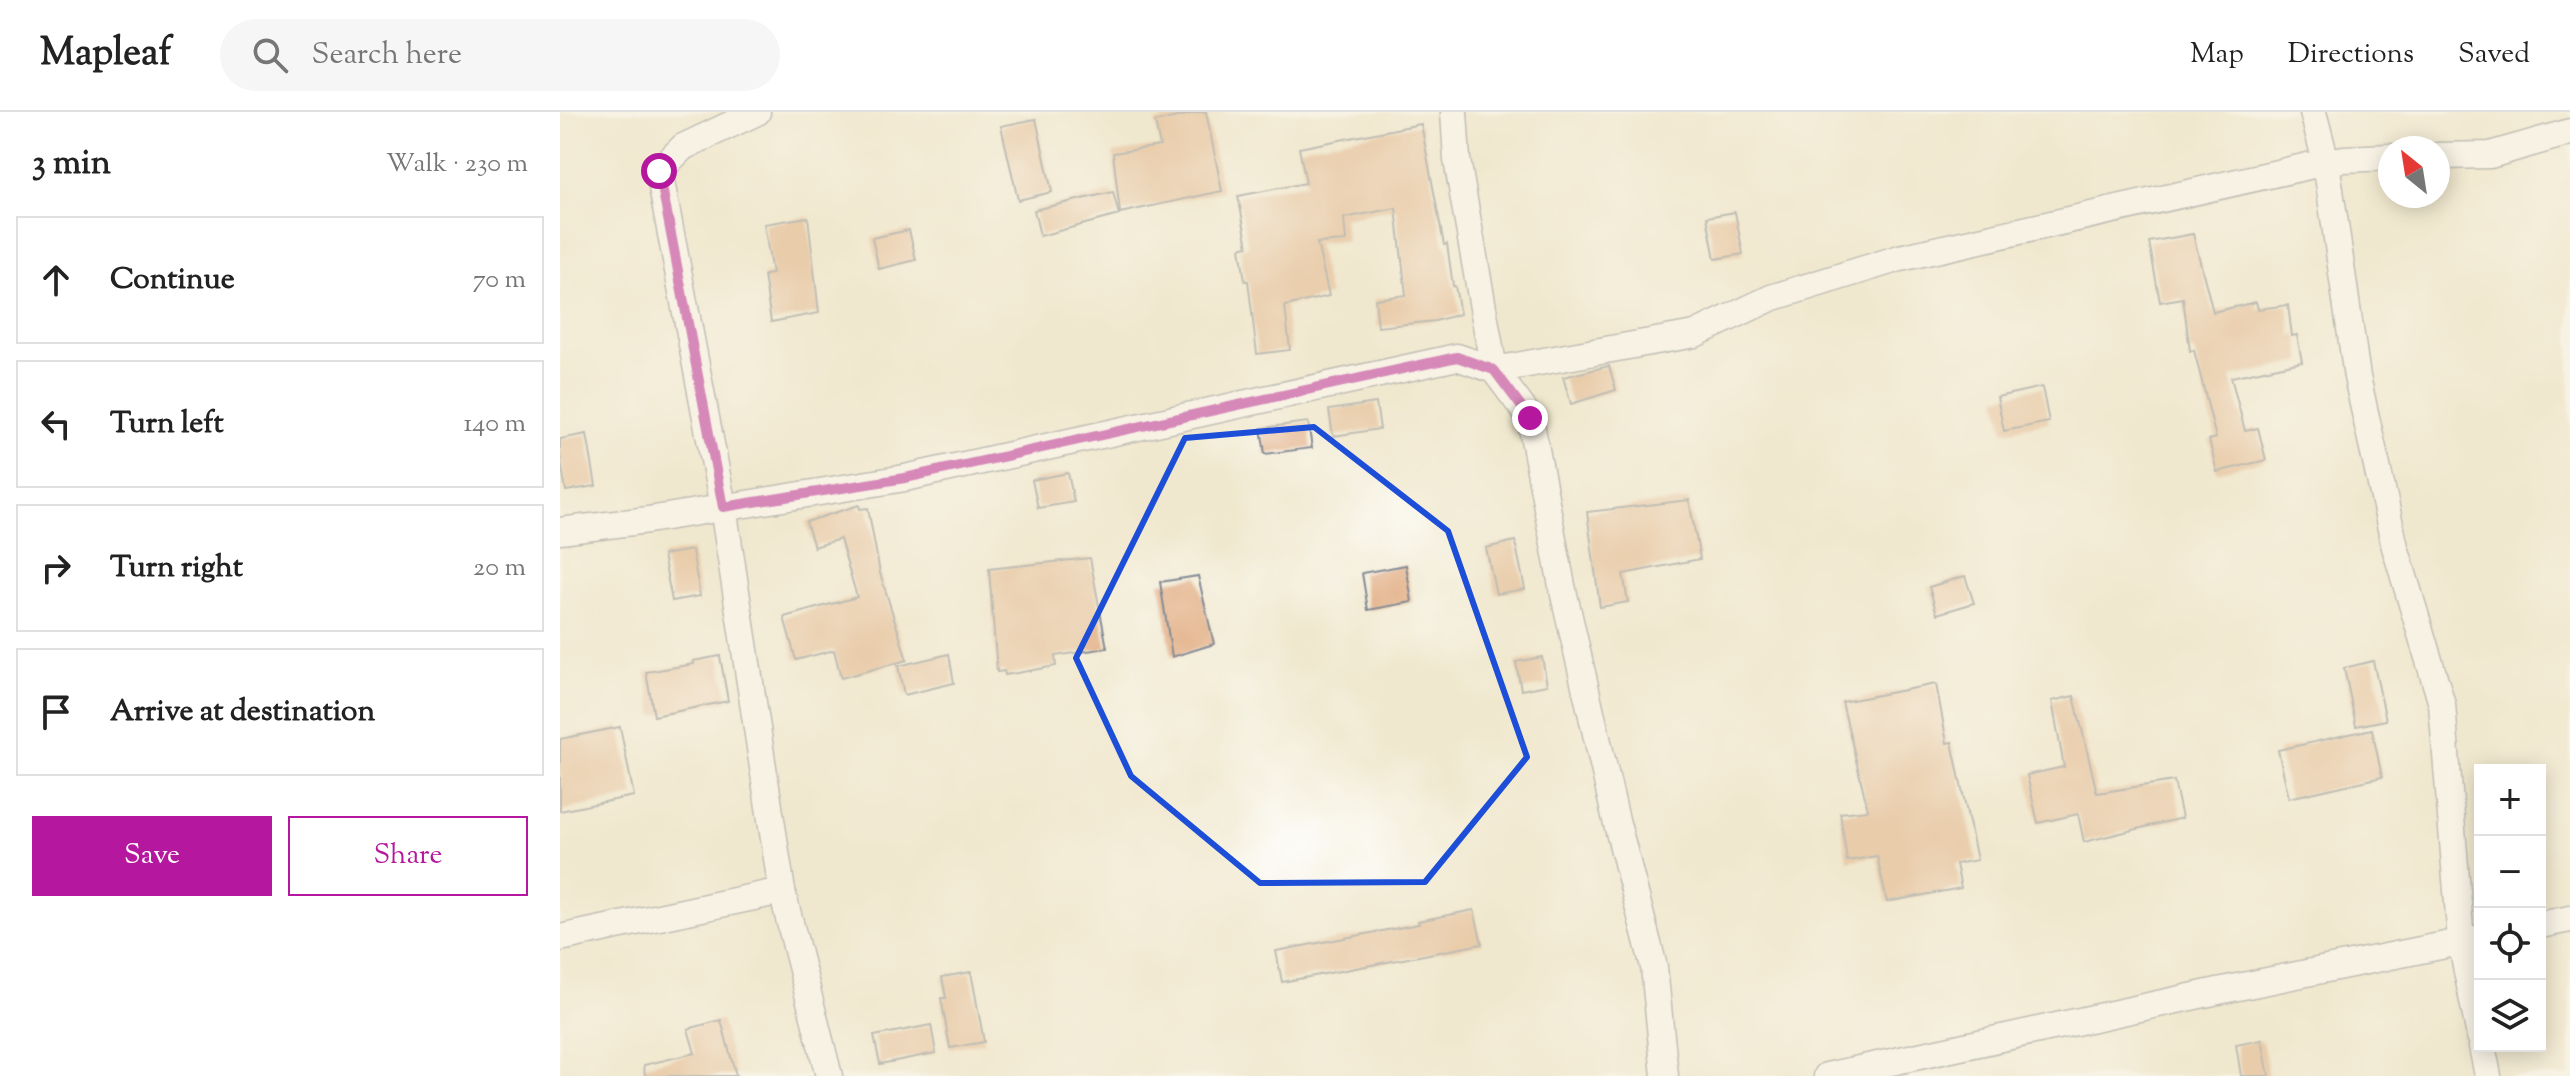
<!DOCTYPE html>
<html lang="en">
<head>
<meta charset="utf-8">
<style>
	:root { --surface:#fff; --page:#f6f6f6; --text:#222; --muted:#767676; --line:#e0e0e0; --accent:#b5179e }
	body { margin:0; font-family:"Sorts Mill Goudy",serif; background:var(--page); color:var(--text) }
	.controls { position:absolute; right:24px; bottom:24px; display:grid; overflow:hidden; border-radius:0px; box-shadow:0 4px 20px #0003 }
	.controls button { width:72px; height:72px; display:grid; place-items:center; padding:0; border:0; border-bottom:2px solid var(--line); background:var(--surface); color:var(--text); font:40px sans-serif }
	.compass { position:absolute; left:1818px; top:24px; width:72px; height:72px; border-radius:50%; background:var(--surface); box-shadow:0 4px 20px #0003; rotate:330deg }
	.stop { position:absolute; width:24px; height:24px; margin:-18px; border:6px solid #b5179e; border-radius:50%; background:#fff }
	.stop.end { background:#b5179e; border-color:#fff; box-shadow:0 2px 8px #0008 }
	.list { margin:0; padding:0; list-style:none }
	h2 { display:flex; justify-content:space-between; align-items:center; height:104px; margin:0; padding:0 32px; font-size:34px }
	h2 small { font-size:26px; font-weight:400; color:var(--muted) }
	.list li { display:grid; grid-template-columns:52px 1fr auto; gap:24px; align-items:center; box-sizing:border-box; height:128px; margin:0 16px 16px; padding:0 16px; border:2px solid var(--line); border-radius:0px }
	.list b { display:block; font-size:30px; white-space:nowrap }
	.list em { font-size:26px; font-style:normal; color:var(--muted) }
	.actions { display:flex; gap:16px; padding:24px 32px }
	.actions a { flex:1; padding:18px 0; border:2px solid var(--accent); border-radius:0px; text-align:center; font-size:28px; color:var(--accent) }
	.actions .main { background:var(--accent); color:#fff }
	.icon { flex:none; width:44px; height:44px; fill:none; stroke:currentColor; stroke-width:2; stroke-linecap:round; stroke-linejoin:round }
	.map { position:relative; flex:none; width:2010px; height:964px; overflow:hidden }
	header { display:flex; align-items:center; gap:48px; box-sizing:border-box; height:112px; padding:0 40px; background:var(--surface); border-bottom:2px solid var(--line) }
	header strong { font-size:38px }
	nav { display:flex; gap:44px; margin-inline-start:auto; font-size:28px }
	.search { width:560px; height:72px; background:var(--page); display:flex; align-items:center; gap:20px; box-sizing:border-box; padding:0 28px; border-radius:44px; color:var(--muted); font-size:30px }
	main { display:flex }
	aside { flex:1; background:var(--surface) }
	.map>svg:first-child { display:block }
	.building { fill:#e0aa7e }
	.lines { fill:none; stroke-linecap:round; stroke-linejoin:round }
	.street-casing { stroke:#868c96; stroke-width:29 }
	.street { stroke:#fff; stroke-width:26 }
	.route { stroke:#b5179e; stroke-width:10 }
	.marked { fill:none; stroke:#1d4ed8; stroke-width:6; stroke-linejoin:round }
</style>
</head>
<body>
<header>
<strong>Mapleaf</strong>
<div class="search"><svg class="icon" aria-label="search" viewBox="0 0 24 24"><circle cx="10" cy="10" r="6"/><path d="M15 15l6 6"/></svg>Search here</div>
<nav><a>Map</a><a>Directions</a><a>Saved</a></nav>
</header>
<main>
<aside>
<h2>3 min<small>Walk · 230 m</small></h2>
<ul class="list">
<li><svg class="icon" aria-label="ahead" viewBox="0 0 24 24"><path d="M12 20V5M6 11l6-6 6 6"/></svg><div><b>Continue</b></div><em>70 m</em></li>
<li><svg class="icon" aria-label="left" viewBox="0 0 24 24"><path d="M17 20v-9H6M10 6l-5 5 5 5"/></svg><div><b>Turn left</b></div><em>140 m</em></li>
<li><svg class="icon" aria-label="right" viewBox="0 0 24 24"><path d="M7 20v-9h11M14 6l5 5-5 5"/></svg><div><b>Turn right</b></div><em>20 m</em></li>
<li><svg class="icon" aria-label="arrive" viewBox="0 0 24 24"><path d="M6 21V4h12l-3 4 3 4H6"/></svg><div><b>Arrive at destination</b></div></li>
</ul>
<div class="actions"><a class="main">Save</a><a>Share</a></div>
</aside>
<div class="map">
<svg width="2010" height="964" viewBox="0 0 2010 964">
	<rect width="100%" height="100%" fill="#fff"/>
	<filter id="ink" filterUnits="userSpaceOnUse"><feTurbulence type="fractalNoise" baseFrequency=".0125" numOctaves="2"/><feDisplacementMap in="SourceGraphic" scale="16" xChannelSelector="R" yChannelSelector="G"/><feConvolveMatrix kernelMatrix="1 2 1 2 8 2 1 2 1" color-interpolation-filters="sRGB"/></filter>
	<filter id="wash" filterUnits="userSpaceOnUse"><feTurbulence type="fractalNoise" baseFrequency=".006" numOctaves="4" result="noise"/><feDisplacementMap in="SourceGraphic" scale="32" xChannelSelector="R" yChannelSelector="G"/><feGaussianBlur stdDeviation="1.8" result="paint"/><feColorMatrix in="noise" values="0 0 0 0 0 0 0 0 0 0 0 0 0 0 0 0 0 1.4 0 .05"/><feComposite in="paint" operator="in"/></filter>
	<g filter="url(#wash)">
		<rect width="100%" height="100%" fill="#f0e8ce"/>
		<g id="blocks">
			<!-- building -->
			<g class="building">
				<polygon points="639,0 646,0 662,79 560,101 553,41 600,34 595,10"/>
				<polygon points="476,7 492,80 458,88 441,14"/>
				<polygon points="861,12 884,133 887,132 893,174 895,174 900,202 875,209 818,215 815,187 846,183 836,96 784,106 786,129 757,131 769,184 725,194 730,238 697,242 688,169 685,169 680,136 688,134 678,84 746,71 739,36"/>
				<polygon points="553,80 559,103 480,124 474,98"/>
				<polygon points="1175,100 1183,142 1155,147 1147,105"/>
				<polygon points="248,105 259,201 211,210 204,163 212,162 204,112"/>
				<polygon points="349,118 356,148 319,157 312,126"/>
				<polygon points="1633,122 1653,200 1696,190 1698,197 1728,193 1732,224 1737,223 1742,250 1671,265 1685,319 1698,316 1706,348 1657,360 1649,328 1656,326 1634,238 1630,239 1623,186 1600,190 1589,130"/>
				<polygon points="1049,254 1056,278 1011,292 1003,265"/>
				<polygon points="1482,275 1489,310 1444,319 1437,285"/>
				<polygon points="816,291 820,317 773,324 769,298"/>
				<polygon points="748,310 752,336 705,342 701,316"/>
				<polygon points="27,322 36,374 6,379 0,344 0,327"/>
				<polygon points="508,361 514,390 478,396 472,368"/>
				<polygon points="1129,388 1140,447 1063,462 1068,490 1040,495 1027,400"/>
				<polygon points="299,393 300,397 308,396 320,461 347,548 281,566 274,538 236,548 224,505 297,485 280,427 254,435 246,410"/>
				<polygon points="955,429 965,477 936,482 926,436"/>
				<polygon points="132,438 140,484 112,489 103,443"/>
				<polygon points="530,446 547,536 495,544 496,554 445,563 444,559 437,560 429,457"/>
				<polygon points="846,453 852,490 808,498 802,461"/>
				<polygon points="638,464 654,532 612,545 600,470"/>
				<polygon points="1405,464 1414,491 1377,502 1369,475"/>
				<polygon points="389,542 394,571 344,583 338,554"/>
				<polygon points="160,544 168,589 94,604 86,560 134,552 133,549"/>
				<polygon points="982,545 987,573 961,578 956,550"/>
				<polygon points="1813,549 1826,608 1796,614 1784,556"/>
				<polygon points="1376,572 1387,631 1392,630 1417,748 1396,752 1401,776 1327,790 1317,744 1287,749 1280,701 1308,698 1282,590"/>
				<polygon points="1514,584 1537,681 1614,669 1622,706 1524,730 1518,702 1478,711 1467,663 1504,655 1492,589"/>
				<polygon points="60,615 74,684 0,699 0,627"/>
				<polygon points="1812,617 1822,665 1729,686 1718,638"/>
				<polygon points="914,798 922,832 722,870 716,839 859,812 858,809"/>
				<polygon points="411,860 424,930 390,936 381,886 386,886 382,865"/>
				<polygon points="161,908 176,964 85,964 84,953 135,941 128,917"/>
				<polygon points="371,913 376,941 320,952 314,924"/>
				<polygon points="1702,928 1709,964 1681,964 1676,933"/>
			</g>
		</g>
	</g>
	<g filter="url(#ink)">
		<use href="#blocks" fill-opacity="0" stroke="#868c96" stroke-width="2"/>
		<g class="lines">
			<!-- street casing -->
			<g class="street-casing">
				<g id="street">
					<polyline points="197,0 123,35 99,59 163,395 222,779 269,964"/>
					<polyline points="894,0 897,48 934,258 1135,222 1211,186 1340,146 1766,50 1784,47 1830,45"/>
					<polyline points="1753,0 1766,50 1797,265 1835,435 1882,592 1901,829 1920,924"/>
					<polyline points="1878,44 1930,43 2010,20"/>
					<polyline points="0,419 88,408 345,366 897,245 934,258 970,306 1002,474 1055,704 1094,855 1105,964"/>
					<polyline points="1980,813 2010,807"/>
					<polyline points="0,826 222,779"/>
					<polyline points="1922,934 1928,964"/>
					<polyline points="1267,964 1658,879 1920,826"/>
				</g>
			</g>
			<!-- street -->
			<use href="#street" class="street"/>
		</g>
	</g>
	<g class="lines" filter="url(#ink)">
		<!-- route -->
		<polyline class="route" points="99,59 163,395 345,366 897,245 934,258 970,306"/>
	</g>
	<!-- marked area -->
	<path d="M0 0H2010V964H0ZM754,315L888,419L967,645L865,770L700,771L571,664L516,546L625,326Z" fill="#f0e8ce" fill-opacity=".55" fill-rule="evenodd"/>
	<path class="marked" d="M754,315L888,419L967,645L865,770L700,771L571,664L516,546L625,326Z"/>
</svg>
<div class="controls">
<button>+</button>
<button>−</button>
<button><svg class="icon" aria-label="locate" viewBox="0 0 24 24"><circle cx="12" cy="12" r="6"/><path d="M12 2v4M12 18v4M2 12h4M18 12h4"/></svg></button>
<button><svg class="icon" aria-label="layers" viewBox="0 0 24 24"><path d="M12 4l9 5-9 5-9-5zM3 14l9 5 9-5"/></svg></button>
</div>
<svg class="compass" viewBox="-18 -18 36 36"><path d="M0-13l5 13h-10z" fill="#e53935"/><path d="M0 13l5-13h-10z" fill="#767676"/></svg>
<div class="stop" style="left:99px;top:59px"></div>
<div class="stop end" style="left:970px;top:306px"></div>
</div>
</main>
</body>
</html>
